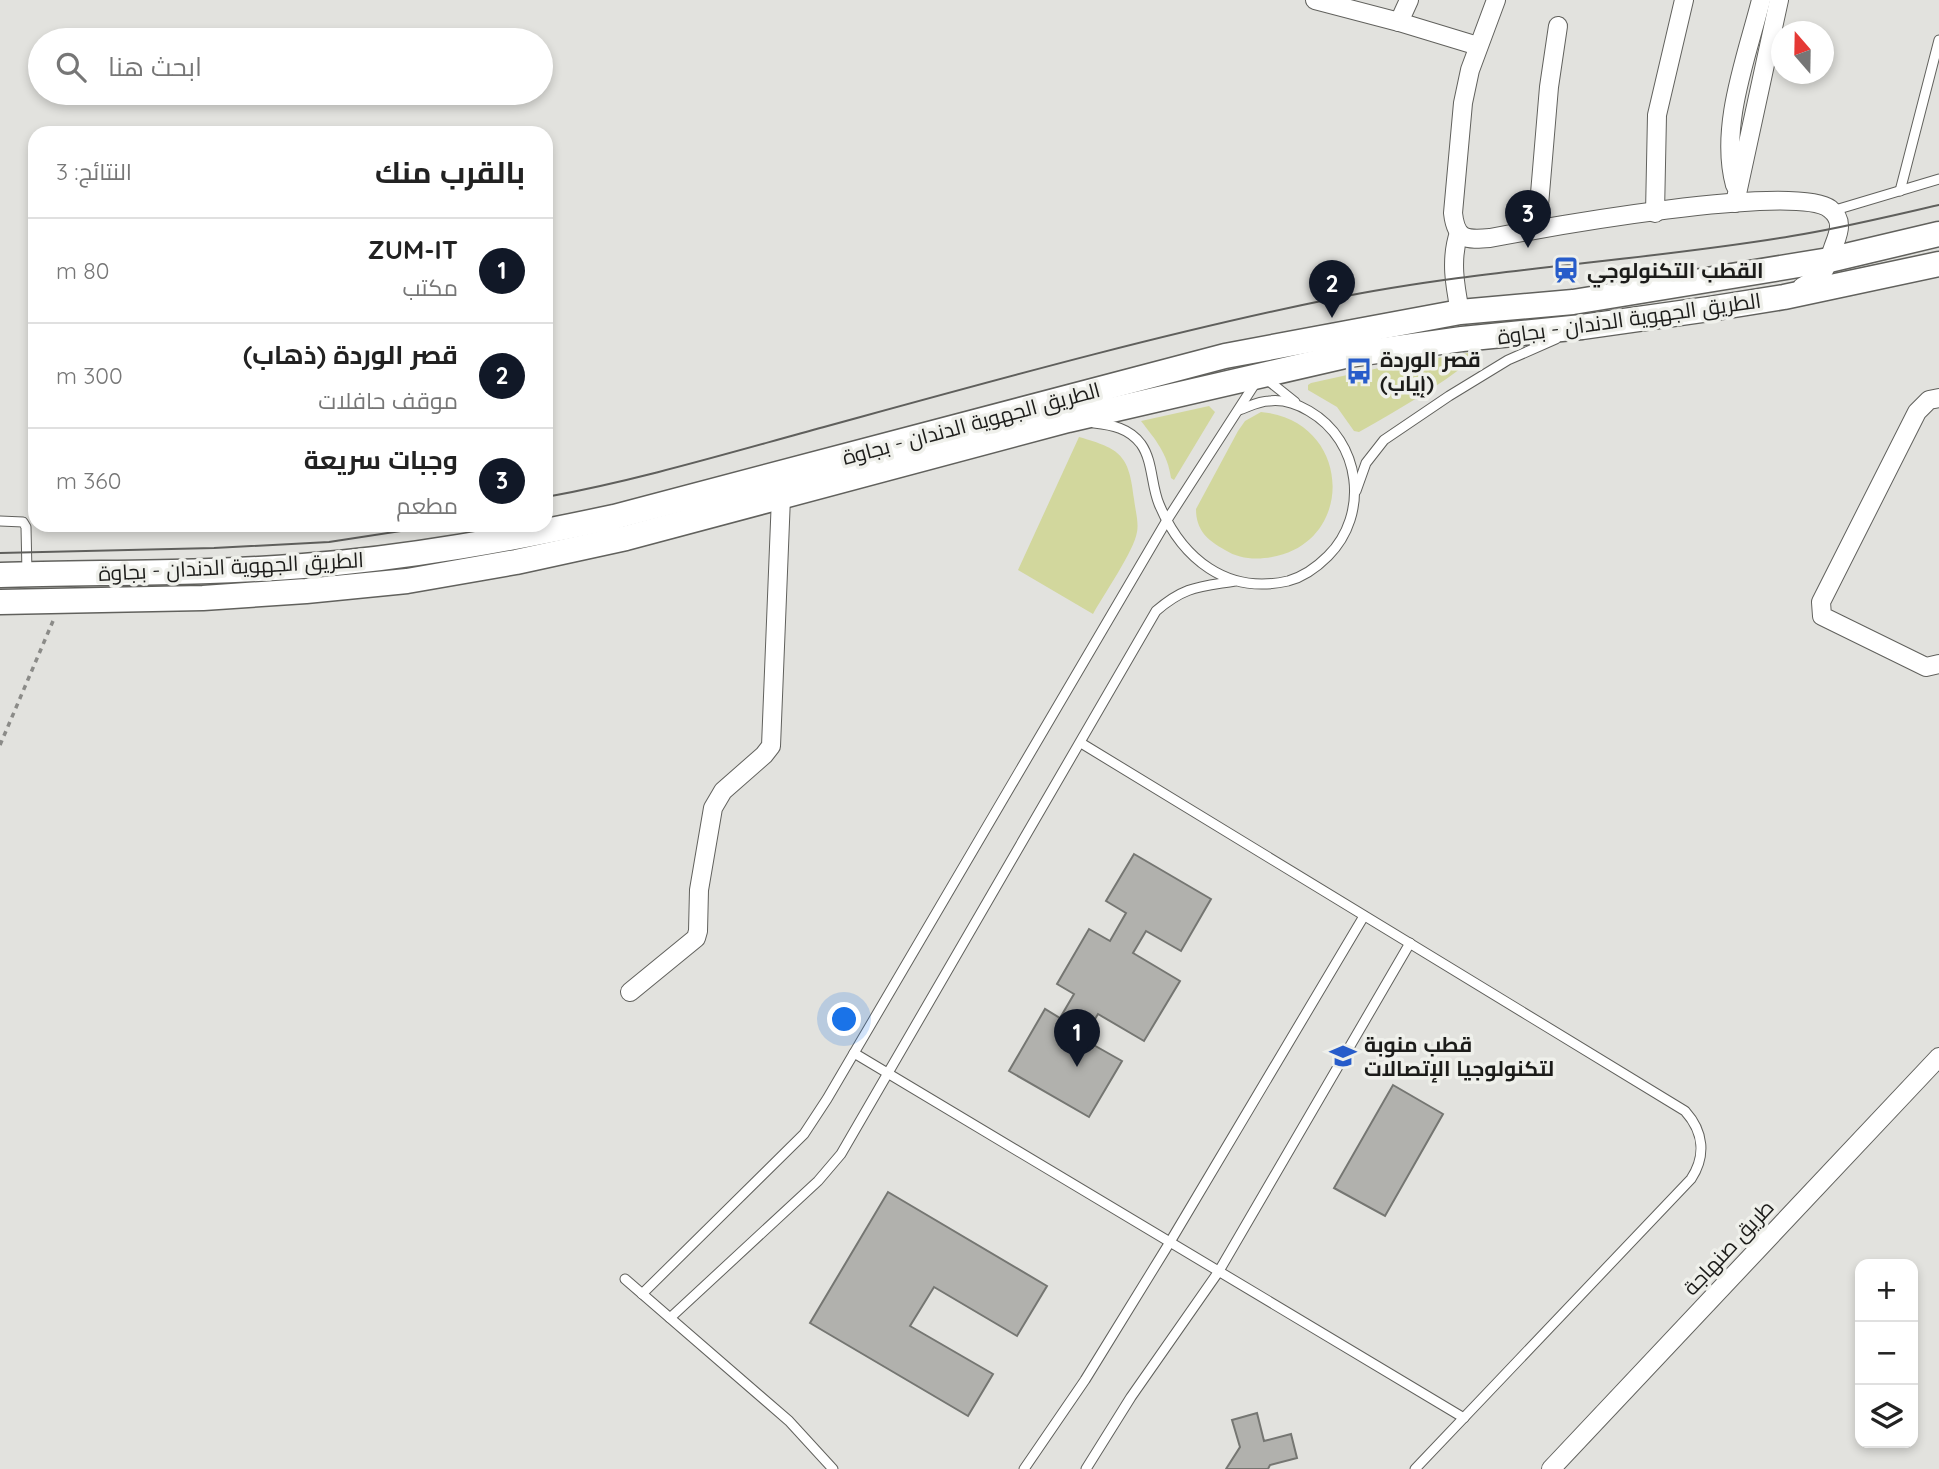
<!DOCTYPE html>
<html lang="ar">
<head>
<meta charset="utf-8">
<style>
	:root { --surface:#fff; --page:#f6f6f6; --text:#222; --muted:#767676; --line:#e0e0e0; --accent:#111827 }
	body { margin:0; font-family:Quicksand,Cairo,sans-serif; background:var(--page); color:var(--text); direction:rtl }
	.controls { position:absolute; right:21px; bottom:21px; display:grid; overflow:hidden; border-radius:14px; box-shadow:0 4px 10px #0003 }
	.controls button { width:63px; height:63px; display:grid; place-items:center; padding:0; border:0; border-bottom:2px solid var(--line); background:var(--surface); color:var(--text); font:35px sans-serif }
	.compass { position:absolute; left:1771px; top:21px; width:63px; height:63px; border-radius:50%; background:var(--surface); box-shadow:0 4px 10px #0003; rotate:340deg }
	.you { position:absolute; left:845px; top:1020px; width:24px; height:24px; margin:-18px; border:5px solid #fff; border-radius:50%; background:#1a73e8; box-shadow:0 0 0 10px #1a73e833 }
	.badge { display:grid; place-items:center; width:46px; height:46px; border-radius:50%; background:var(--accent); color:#fff; font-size:23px; font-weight:700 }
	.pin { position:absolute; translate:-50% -58px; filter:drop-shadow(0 2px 4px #0008) }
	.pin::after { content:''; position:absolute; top:37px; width:24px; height:21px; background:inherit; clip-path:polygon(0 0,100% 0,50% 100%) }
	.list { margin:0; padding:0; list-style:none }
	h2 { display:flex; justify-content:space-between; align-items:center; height:91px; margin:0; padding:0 28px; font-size:30px }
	h2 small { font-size:23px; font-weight:400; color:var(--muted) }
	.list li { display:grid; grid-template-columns:46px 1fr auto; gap:21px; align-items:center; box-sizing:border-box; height:105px; padding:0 28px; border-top:2px solid var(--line) }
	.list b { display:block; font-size:26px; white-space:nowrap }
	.list p { margin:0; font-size:23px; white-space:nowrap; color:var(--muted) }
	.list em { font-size:23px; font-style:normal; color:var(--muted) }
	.icon { flex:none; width:38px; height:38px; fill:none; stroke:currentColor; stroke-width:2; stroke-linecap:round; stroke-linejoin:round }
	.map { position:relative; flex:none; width:1939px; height:1469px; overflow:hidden; direction:ltr }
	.search { position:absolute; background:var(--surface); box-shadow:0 4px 10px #0003; left:28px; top:28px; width:525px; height:77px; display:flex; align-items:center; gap:18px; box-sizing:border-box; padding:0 24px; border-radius:38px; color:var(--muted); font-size:26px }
	.panel { position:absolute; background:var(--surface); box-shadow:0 4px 10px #0003; left:28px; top:126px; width:525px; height:406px; border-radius:21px; direction:rtl }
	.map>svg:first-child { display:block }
	.green { fill:#d2d79d }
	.building { fill:#b1b1ad; stroke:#757672; stroke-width:2 }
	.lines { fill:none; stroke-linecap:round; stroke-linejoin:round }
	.lane-casing { stroke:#61615d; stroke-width:11 }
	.street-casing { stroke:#61615d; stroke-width:20 }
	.secondary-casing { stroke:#61615d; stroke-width:27 }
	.path { stroke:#8b8b88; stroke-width:3.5; stroke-dasharray:5 5; stroke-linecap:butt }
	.lane { stroke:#fff; stroke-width:9 }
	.street { stroke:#fff; stroke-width:18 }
	.secondary { stroke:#fff; stroke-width:24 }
	.tram { stroke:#5f5f5c; stroke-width:2 }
	.labels { text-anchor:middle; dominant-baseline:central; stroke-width:7; stroke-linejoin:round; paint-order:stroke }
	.poi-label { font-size:21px; font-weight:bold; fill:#1c1c1a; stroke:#eff0eb; text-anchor:start }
	.street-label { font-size:21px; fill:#1c1c1a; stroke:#eff0eb }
</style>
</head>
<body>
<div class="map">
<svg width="1939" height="1469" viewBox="0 0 1939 1469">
	<rect width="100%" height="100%" fill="#e2e2de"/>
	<!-- green -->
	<g class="green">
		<path d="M1468,353L1472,355L1473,359C1438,387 1398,410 1359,432L1354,431L1337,407L1308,390V385L1311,383L1388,366Z"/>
		<path d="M1209,406L1215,412L1174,480L1171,478C1168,454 1155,439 1141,421Z"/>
		<path d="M1261,412C1352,420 1357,542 1272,557C1256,560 1239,559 1225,550C1207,540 1196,530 1196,509L1238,431L1245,421Z"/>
		<path d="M1079,437C1121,449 1129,455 1134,499C1135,509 1139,522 1137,532C1134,551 1104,594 1093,614L1018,570Z"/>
	</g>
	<!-- building -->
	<g class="building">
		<polygon points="1134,854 1211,899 1181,951 1146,931 1133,953 1180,981 1144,1041 1098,1014 1083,1039 1122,1061 1089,1117 1009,1071 1045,1009 1060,1018 1074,994 1057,984 1089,929 1110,941 1126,913 1106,901"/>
		<polygon points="1393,1085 1443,1114 1385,1216 1334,1188"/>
		<polygon points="888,1192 1047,1286 1017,1336 934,1287 910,1326 993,1374 968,1416 810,1323"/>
		<polygon points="1257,1413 1264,1441 1291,1434 1297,1458 1270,1465 1268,1469 1226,1469 1240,1447 1232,1420"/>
	</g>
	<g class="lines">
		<!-- lane casing -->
		<g class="lane-casing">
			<g id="lane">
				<polyline points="1900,191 1939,40"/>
				<polyline points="1832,211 1939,179"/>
				<polyline points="1265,378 1295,402"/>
				<path d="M1094,423C1112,425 1129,428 1141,444C1153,461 1151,485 1159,504C1182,559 1227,595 1288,581C1303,577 1317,567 1328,556C1370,514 1361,441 1309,411C1297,404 1284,399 1269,401C1259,401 1248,407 1239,410"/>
				<polyline points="1356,491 1366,463 1384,440 1449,396 1508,360 1556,339"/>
				<polyline points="0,521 23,522 26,527 27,573"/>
				<path d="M1081,743L1685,1111C1704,1132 1706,1156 1691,1179L1415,1469"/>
				<polyline points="854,1053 1464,1418"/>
				<polyline points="625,1279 789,1421 833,1469"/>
				<polyline points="642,1294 804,1134 827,1099 1167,520 1256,382"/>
				<path d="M670,1318L818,1181L841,1154L1156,611C1185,586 1199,587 1235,581"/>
				<polyline points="1024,1469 1085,1380 1170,1242 1364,916"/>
				<polyline points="1086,1469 1131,1397 1219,1271 1410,943"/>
			</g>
		</g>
		<!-- street casing -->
		<g class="street-casing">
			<g id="street">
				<polyline points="1315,0 1399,22 1478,46"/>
				<path d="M1496,0L1470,70L1463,103L1453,213C1456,240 1466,240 1490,238C1543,228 1795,182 1830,209C1845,221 1838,234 1833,248C1825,272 1824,275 1802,287"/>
				<polyline points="1399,22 1409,0"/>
				<path d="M1735,185C1719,127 1747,56 1761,0"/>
				<polyline points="1735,203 1779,0"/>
				<polyline points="1655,213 1657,115 1684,0"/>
				<polyline points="1537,229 1549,87 1558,26"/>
				<path d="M1459,233C1450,259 1455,286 1460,312"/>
				<polyline points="1939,398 1929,400 1917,412 1821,602 1822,616 1926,667 1939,664"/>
				<polyline points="630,992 696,938 698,931 699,890 713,808 723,791 764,755 771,746 781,497"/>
				<polyline points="1551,1469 1939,1057"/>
			</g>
		</g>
		<!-- secondary casing -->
		<g class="secondary-casing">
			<g id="secondary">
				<path d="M0,575C101,572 203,574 303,566C408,558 511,539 614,517L1225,356L1460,312L1573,302L1829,260L1939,234"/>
				<polyline points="0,602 203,598 306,591 407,581 516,562 626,538 1068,420 1349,355 1462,339 1582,327 1709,309 1784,297 1939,264"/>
			</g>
		</g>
		<!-- path -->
		<polyline class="path" points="0,745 53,621"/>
		<!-- lane -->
		<use href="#lane" class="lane"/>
		<!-- street -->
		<use href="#street" class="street"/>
		<!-- secondary -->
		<use href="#secondary" class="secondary"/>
		<!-- tram -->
		<g class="tram">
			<path d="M546,497C639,480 732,452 824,427C992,381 1160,334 1331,299C1483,268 1639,262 1792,236C1842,228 1890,216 1939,205"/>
			<polyline points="0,553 214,548 329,542 440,525"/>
		</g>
	</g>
	<!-- icons -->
	<defs>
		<g id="station-bare" transform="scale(2.1)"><path d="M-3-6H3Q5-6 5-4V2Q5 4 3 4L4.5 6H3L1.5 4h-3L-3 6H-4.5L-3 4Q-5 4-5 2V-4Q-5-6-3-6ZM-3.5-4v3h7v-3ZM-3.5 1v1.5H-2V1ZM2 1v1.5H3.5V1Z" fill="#275cca" stroke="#eff0eb" stroke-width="2.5" paint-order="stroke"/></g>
		<g id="bus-bare" transform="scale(2.1)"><path d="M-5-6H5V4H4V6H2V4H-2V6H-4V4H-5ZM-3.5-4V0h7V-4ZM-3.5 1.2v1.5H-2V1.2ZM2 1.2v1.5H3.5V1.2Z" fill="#275cca" stroke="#eff0eb" stroke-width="2.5" paint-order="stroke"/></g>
		<g id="university-bare" transform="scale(2.1)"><path d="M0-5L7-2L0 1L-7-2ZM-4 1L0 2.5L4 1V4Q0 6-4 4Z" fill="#275cca" stroke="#eff0eb" stroke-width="2.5" paint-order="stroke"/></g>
	</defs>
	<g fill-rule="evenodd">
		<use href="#station-bare" x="1566" y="270"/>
		<use href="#bus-bare" x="1359" y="371"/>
		<use href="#university-bare" x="1343" y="1056"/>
	</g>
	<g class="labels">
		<!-- poi labels -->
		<g class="poi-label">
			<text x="1587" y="270">القطب التكنولوجي</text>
			<text x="1380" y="359">قصر الوردة<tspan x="1380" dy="24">(إياب)</tspan></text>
			<text x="1364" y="1044">قطب منوبة<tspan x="1364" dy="24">لتكنولوجيا الإتصالات</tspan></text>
		</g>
		<!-- street labels -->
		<g class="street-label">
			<text transform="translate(1629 318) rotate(-8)">الطريق الجهوية الدندان - بجاوة</text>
			<text transform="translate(971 423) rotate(-15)">الطريق الجهوية الدندان - بجاوة</text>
			<text transform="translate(231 566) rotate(-3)">الطريق الجهوية الدندان - بجاوة</text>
			<text transform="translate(1728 1247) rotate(-47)">طريق صنهاجة</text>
		</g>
	</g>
</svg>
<div class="controls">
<button>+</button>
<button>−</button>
<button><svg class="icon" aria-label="layers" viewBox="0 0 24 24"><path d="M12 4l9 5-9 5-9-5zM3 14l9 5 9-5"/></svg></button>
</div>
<svg class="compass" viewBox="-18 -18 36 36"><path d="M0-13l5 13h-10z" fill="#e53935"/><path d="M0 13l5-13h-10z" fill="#767676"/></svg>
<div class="you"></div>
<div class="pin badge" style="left:1077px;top:1067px">1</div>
<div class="pin badge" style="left:1332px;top:318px">2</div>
<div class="pin badge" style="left:1528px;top:248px">3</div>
<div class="search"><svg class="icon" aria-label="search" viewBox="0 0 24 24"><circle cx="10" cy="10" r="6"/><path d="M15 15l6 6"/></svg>ابحث هنا</div>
<section class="panel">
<h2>بالقرب منك<small>النتائج: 3</small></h2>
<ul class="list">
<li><span class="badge">1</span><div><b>ZUM-IT</b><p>مكتب</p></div><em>80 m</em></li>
<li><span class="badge">2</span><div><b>قصر الوردة (ذهاب)</b><p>موقف حافلات</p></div><em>300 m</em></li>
<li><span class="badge">3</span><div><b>وجبات سريعة</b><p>مطعم</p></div><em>360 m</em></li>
</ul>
</section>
</div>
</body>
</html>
